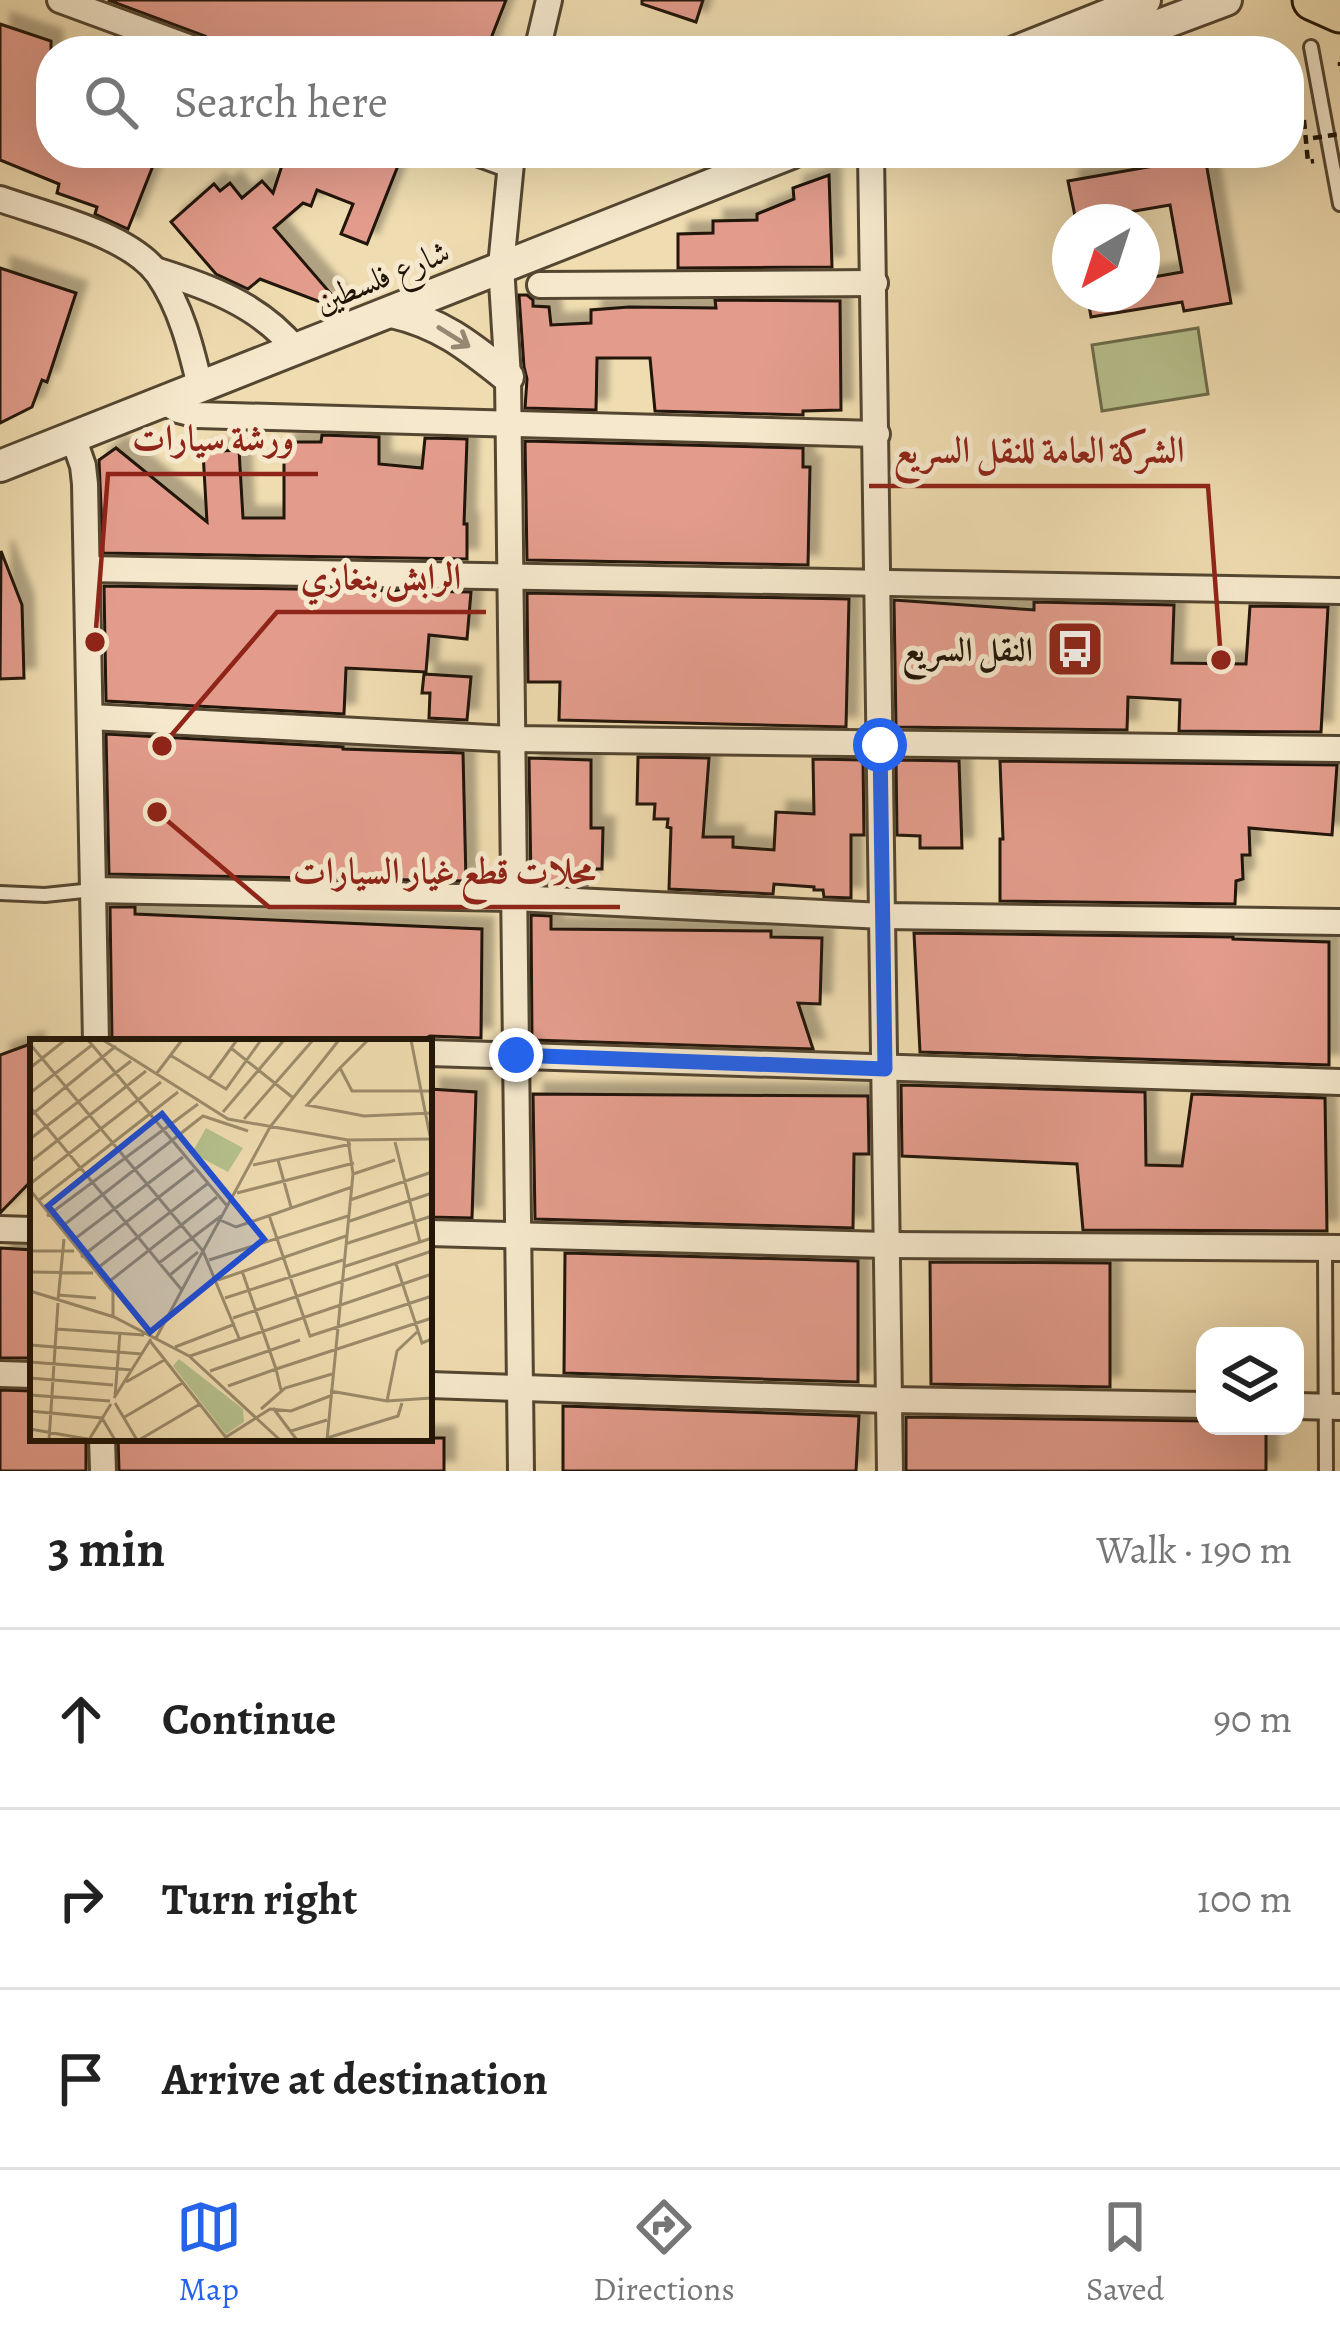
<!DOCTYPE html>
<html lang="en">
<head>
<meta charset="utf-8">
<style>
	:root { --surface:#fff; --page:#f2f2f2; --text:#222; --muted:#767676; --line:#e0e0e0; --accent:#2563eb }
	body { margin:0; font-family:Alegreya,Amiri,serif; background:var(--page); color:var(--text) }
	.controls { position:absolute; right:36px; bottom:36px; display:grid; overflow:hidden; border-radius:24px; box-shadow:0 12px 48px #0002 }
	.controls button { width:108px; height:108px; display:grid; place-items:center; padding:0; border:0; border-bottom:3px solid var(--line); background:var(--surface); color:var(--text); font:60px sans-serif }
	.compass { position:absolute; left:1052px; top:204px; width:108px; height:108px; border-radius:50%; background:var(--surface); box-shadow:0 12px 48px #0002; rotate:219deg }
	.stop { position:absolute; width:36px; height:36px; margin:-27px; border:9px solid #2563eb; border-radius:50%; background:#fff }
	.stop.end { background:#2563eb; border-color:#fff; box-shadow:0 3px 12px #0008 }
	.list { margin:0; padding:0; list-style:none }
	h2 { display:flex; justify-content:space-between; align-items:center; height:156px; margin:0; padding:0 48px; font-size:51px }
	h2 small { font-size:39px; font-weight:400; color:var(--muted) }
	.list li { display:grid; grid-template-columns:78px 1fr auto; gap:36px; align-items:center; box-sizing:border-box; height:180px; padding:0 48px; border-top:3px solid var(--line) }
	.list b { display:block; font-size:45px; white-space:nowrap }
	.list em { font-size:39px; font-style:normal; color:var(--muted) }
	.icon { flex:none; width:66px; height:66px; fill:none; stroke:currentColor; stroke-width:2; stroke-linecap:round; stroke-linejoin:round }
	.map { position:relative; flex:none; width:1340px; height:1471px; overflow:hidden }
	.search { position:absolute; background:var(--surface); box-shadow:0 12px 48px #0002; left:36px; right:36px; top:36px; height:132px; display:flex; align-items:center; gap:30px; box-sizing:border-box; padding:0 42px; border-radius:48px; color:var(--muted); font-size:45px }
	.sheet { height:696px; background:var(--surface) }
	nav { display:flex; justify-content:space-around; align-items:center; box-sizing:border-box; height:168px; border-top:3px solid var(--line); background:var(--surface); font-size:33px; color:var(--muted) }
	nav a { display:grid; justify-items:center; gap:6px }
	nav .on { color:var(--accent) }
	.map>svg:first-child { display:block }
	.green { fill:#b6c18d; stroke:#6b6a4a; stroke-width:3 }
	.building { fill:#e39c8c; stroke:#201407; stroke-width:3; filter:url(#shadow) }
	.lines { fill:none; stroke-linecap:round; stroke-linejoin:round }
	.service-casing { stroke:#544631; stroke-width:18 }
	.minor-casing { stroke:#544631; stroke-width:30 }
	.tertiary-casing { stroke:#544631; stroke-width:36 }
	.primary-casing { stroke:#201407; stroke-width:45 }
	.path { stroke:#201407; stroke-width:4.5; stroke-dasharray:9 6; stroke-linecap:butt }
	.service { stroke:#f5e8cc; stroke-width:12 }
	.minor { stroke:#f5e8cc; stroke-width:24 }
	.tertiary { stroke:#f5e8cc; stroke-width:30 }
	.primary { stroke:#efdcb0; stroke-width:39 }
	.path-bridge { stroke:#201407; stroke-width:4.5; stroke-dasharray:9 6; stroke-linecap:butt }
	.oneway { stroke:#958973 }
	.route { stroke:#2563eb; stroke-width:15 }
	.labels { text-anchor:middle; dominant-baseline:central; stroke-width:10; stroke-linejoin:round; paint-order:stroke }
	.street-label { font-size:33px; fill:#201407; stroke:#f5e8cc }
	.poi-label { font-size:33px; font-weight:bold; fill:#201407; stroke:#f5e8cc; text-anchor:end }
	.inset-road { fill:none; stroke:#9c8c6c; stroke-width:3 }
	.view { fill:#1d4ed8; fill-opacity:0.15; stroke:#1d4ed8; stroke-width:6 }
	.inset-edge { fill:none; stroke:#201407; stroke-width:6 }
	.leader { fill:none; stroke:#8f2418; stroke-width:4.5 }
	.callout-dot { fill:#8f2418; stroke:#f5e8cc; stroke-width:4.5 }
	.callout-label { font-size:36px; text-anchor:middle; font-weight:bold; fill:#8f2418; stroke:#f5e8cc; stroke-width:10; stroke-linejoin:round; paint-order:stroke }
</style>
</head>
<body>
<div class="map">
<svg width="1340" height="1471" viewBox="0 0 1340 1471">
	<defs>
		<filter id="shadow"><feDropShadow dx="11" dy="-11" stdDeviation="3" flood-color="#0004"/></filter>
	</defs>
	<rect width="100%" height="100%" fill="#efdcb0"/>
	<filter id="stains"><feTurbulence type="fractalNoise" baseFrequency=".00167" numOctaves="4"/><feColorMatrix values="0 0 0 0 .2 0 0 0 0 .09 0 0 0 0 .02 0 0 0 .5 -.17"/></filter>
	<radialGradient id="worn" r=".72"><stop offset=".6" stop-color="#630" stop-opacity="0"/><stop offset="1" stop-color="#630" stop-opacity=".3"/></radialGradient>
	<!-- green -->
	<polygon class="green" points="1198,328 1208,394 1102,411 1092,345"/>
	<!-- building -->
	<g class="building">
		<polygon points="108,0 506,0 486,51 286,51 256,41 252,51 215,51 212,41 205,36"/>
		<polygon points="642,0 703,0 696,22 642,4"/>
		<polygon points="0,24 51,41 51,153 158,153 128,229 95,214 97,207 57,193 59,184 0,160"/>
		<polygon points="286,153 403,153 367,244 341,234 353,204 317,190 311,206 303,203 274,228 344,309 341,310 260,279 248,289 216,274 171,222 214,184 220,191 230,183 242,198 262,181 273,193"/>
		<polygon points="1205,157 1231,303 1184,311 1182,302 1091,317 1087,294 1142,294 1142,279 1182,272 1170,205 1076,221 1068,181"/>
		<polygon points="829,175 832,267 678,268 678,234 713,233 713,221 757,220 757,214 794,199 793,188"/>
		<polygon points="0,268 76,293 47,382 42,380 32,407 0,423"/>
		<polygon points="519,295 527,295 533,300 533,306 549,307 551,325 591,323 591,310 629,307 716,308 715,300 840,301 841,410 803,411 803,415 655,411 650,358 597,358 596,410 525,408 527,379 524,367"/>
		<polygon points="322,435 379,437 379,464 422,468 425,438 467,439 464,524 467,524 467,559 103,553 99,460 116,448 207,522 203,452 239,450 243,518 284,518 284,442 321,442"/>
		<polygon points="525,441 803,448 803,467 810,467 808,565 527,560"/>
		<polygon points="1,551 22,605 24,678 0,679"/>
		<polygon points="104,586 471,592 467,639 429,635 426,672 346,668 344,714 106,701"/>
		<polygon points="527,593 849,599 846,727 559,720 560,682 528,682"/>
		<polygon points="894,600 1034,610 1034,602 1174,605 1172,663 1246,664 1250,606 1328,607 1321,732 1179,731 1180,700 1128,697 1127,730 896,727"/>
		<polygon points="424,674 471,677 467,720 429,718 430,693 422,693"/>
		<polygon points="106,734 343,747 343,749 463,753 466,881 109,874"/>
		<polygon points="638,757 709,758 703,837 733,837 733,847 774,850 776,812 814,814 813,759 863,760 864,835 851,835 851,898 824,897 823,890 814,890 814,887 774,884 773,894 669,889 671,828 667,827 668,819 654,819 655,804 637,804"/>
		<polygon points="529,758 591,760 591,828 603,828 602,869 587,869 587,885 531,882"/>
		<polygon points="896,760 959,761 962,848 920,848 920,836 897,835"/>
		<polygon points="1000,761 1337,765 1332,835 1249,828 1250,855 1242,855 1243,879 1236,881 1235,904 1000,901 1000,839 1003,839"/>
		<polygon points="110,907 135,907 135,914 482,929 481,1038 430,1036 417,1042 112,1040"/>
		<polygon points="531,915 551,916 551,929 771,931 771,937 822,938 820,1004 798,1003 813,1049 532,1040"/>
		<polygon points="914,933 1233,937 1233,939 1329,942 1329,1065 920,1052"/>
		<polygon points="33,1043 33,1179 0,1213 0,1055"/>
		<polygon points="901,1085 1145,1092 1146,1165 1182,1166 1192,1094 1325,1098 1327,1231 1083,1230 1077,1164 902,1156"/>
		<polygon points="429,1089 476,1092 472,1218 429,1217"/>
		<polygon points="533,1094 868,1096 869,1154 854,1154 853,1228 535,1219"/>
		<polygon points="0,1248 33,1250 33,1358 0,1358"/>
		<polygon points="565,1253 858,1261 858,1382 564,1373"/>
		<polygon points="930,1262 1110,1263 1110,1387 931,1384"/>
		<polygon points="0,1390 33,1391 33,1438 86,1438 86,1471 0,1471"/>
		<polygon points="563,1406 859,1416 856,1471 563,1471"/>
		<polygon points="906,1417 1205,1421 1205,1426 1266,1426 1266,1471 906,1471"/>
		<polygon points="118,1438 444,1438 444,1471 119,1471"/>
	</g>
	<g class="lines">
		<!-- service casing -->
		<g class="service-casing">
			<g id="service">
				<polyline points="1311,47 1340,204"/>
				<polyline points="0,893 45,895 93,890"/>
				<polyline points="1325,1248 1326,1471"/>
			</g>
		</g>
		<!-- minor casing -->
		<g class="minor-casing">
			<g id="minor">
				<polyline points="60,0 199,51"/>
				<polyline points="537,51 549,0"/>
				<polyline points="477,153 510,165"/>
				<polyline points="512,153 501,266 508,377 521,1471"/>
				<polyline points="871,153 890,1471"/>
				<path d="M0,199C45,215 129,234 158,274C181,307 191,348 200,386"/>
				<path d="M155,270C207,286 260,305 295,349"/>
				<polyline points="540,285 875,283"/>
				<polyline points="163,401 178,410 197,415 877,434"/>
				<polyline points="73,437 83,466 85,484 96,1042"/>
				<polyline points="87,569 1340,591"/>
				<polyline points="90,717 512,739 1340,749"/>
				<polyline points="93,890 514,898 883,916 1340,922"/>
				<polyline points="429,1053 1340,1082"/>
				<polyline points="0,1229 33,1230"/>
				<polyline points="429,1233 887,1245 1340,1248"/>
				<polyline points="0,1374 33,1375"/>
				<polyline points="429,1385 889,1400 1205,1405"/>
				<polyline points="1295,1406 1340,1407"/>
				<polyline points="102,1438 103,1471"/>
			</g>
		</g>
		<!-- tertiary casing -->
		<g class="tertiary-casing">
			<g id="tertiary">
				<polyline points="1017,51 1145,0"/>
				<polyline points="1090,51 1226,0"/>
				<path d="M392,312C441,323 469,346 508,377"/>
				<polyline points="0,466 791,153"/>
			</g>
		</g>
		<!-- primary casing -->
		<g class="primary-casing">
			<polyline id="primary" points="1313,0 1340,12"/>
		</g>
		<!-- path -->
		<g class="path">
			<polyline points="1340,62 1340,66"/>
			<polyline points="1304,120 1308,162 1314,161"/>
		</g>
		<!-- service -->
		<use href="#service" class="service"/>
		<!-- minor -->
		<use href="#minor" class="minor"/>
		<!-- tertiary -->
		<use href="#tertiary" class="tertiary"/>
		<!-- primary -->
		<use href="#primary" class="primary"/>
		<!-- path-bridge -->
		<polyline class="path-bridge" points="1313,138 1340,134"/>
	</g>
	<!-- one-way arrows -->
	<defs><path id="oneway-shaft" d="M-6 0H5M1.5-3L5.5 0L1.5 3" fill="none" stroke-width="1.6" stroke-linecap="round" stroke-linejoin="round" transform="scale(3)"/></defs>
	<use class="oneway" href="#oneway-shaft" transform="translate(454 337) rotate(32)"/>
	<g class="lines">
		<!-- route -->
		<polyline class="route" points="516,1055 885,1069 880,745"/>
	</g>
	<!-- icons -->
	<defs>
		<g id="bus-square" transform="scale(3)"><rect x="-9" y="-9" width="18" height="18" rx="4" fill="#8f2418" stroke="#f5e8cc"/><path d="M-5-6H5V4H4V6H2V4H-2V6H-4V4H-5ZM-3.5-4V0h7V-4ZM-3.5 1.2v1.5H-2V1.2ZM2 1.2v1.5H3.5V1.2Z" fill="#fff"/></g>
	</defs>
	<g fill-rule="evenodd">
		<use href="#bus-square" x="1075" y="649"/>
	</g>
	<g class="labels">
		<!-- street labels -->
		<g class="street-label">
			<text transform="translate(382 276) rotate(-22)">شارع فلسطين</text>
		</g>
		<!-- poi labels -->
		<g class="poi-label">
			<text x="1033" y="649">النقل السريع</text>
		</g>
	</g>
	<!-- overview -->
	<g transform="translate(30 1039)">
		<rect width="402" height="402" fill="#efdcb0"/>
		<path d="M176,89L213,109L198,133L162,114ZM149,320L213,370L214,383L196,395L143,327Z" fill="#b6c18d"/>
		<path class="inset-road" d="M58,1L198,168M73,1L198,80L318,101L402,100M338,1L310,29L322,52H402M381,1L400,97M0,5L173,212L209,299M201,9L262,58M140,16L196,50L231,1M0,29L35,1M310,29L277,66L334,77L402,74M127,34L152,1M178,41L207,1M0,54L62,6M0,68L151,250M193,73L254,1M0,77L86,7M214,80L283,1M0,100L101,22M365,103L390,203M248,121L261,168M0,123L116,32M223,126L321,105M323,135L365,121M0,145L131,43M0,151L83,253V279M207,154L324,124M320,161L402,133M8,162L148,53M239,176L280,297L402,257M17,177L168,65M190,181L206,188L322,148M317,183L402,154M30,189L173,77L218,92M42,202L153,118M315,205L402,177M0,212H44M51,218L164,131M179,221L318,177M129,224L191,177M366,225L392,304L402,300M313,228L402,199M65,231L177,145M212,232L246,330L402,279M0,233L63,234M140,236L168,213M188,241L316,197M76,245L187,158M0,252L84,278L159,317L250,401M28,256L66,259M195,259L313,221M28,261L34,200M203,279L402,212M26,290L114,296M126,299L240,88L309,1M120,302L198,401M0,306L112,315M145,308L205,285M160,317L402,235M0,323L102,331M180,332L270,301M0,339L83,346M96,343L136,320M198,347L246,330L251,351M300,352L357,362L402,359M0,356L80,362M85,358L90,293M84,359L121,300M357,362L367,312L387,293M85,364L107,401M243,369L267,401M231,370L255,349L302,335M0,372L72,379L85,401M93,379L154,343M0,390L63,401M261,392L297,381M196,398L240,370L261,372L300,357M60,399L81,365M297,399L368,377L372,364M19,401L28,264M109,401L170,365M297,401L323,135L318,101"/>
		<path class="view" d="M132,75L234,200L120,293L18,167Z"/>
		<rect width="402" height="402" class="inset-edge"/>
	</g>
	<!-- callouts -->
	<path class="leader" d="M95 642L108 474H318M1221 660L1208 486H869M162 746L277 612H486M157 812L269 907H620"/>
	<g class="callout-dot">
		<circle cx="95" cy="642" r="12"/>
		<circle cx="1221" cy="660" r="12"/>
		<circle cx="162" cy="746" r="12"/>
		<circle cx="157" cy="812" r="12"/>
	</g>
	<g class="callout-label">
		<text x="213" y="450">ورشة سيارات</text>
		<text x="1039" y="462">الشركة العامة للنقل السريع</text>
		<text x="381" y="589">الرابش بنغازي</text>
		<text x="444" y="883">محلات قطع غيار السيارات</text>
	</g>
	<rect width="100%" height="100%" filter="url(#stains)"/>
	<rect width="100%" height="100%" fill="url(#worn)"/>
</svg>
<div class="controls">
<button><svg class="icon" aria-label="layers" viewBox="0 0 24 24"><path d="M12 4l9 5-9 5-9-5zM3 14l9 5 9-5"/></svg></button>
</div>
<svg class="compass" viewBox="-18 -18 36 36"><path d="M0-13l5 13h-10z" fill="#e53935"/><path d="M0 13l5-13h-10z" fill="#767676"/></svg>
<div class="stop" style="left:880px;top:745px"></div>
<div class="stop end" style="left:516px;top:1055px"></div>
<div class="search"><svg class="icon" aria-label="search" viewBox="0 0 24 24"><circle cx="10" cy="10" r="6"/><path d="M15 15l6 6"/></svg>Search here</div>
</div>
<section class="sheet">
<h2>3 min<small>Walk · 190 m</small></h2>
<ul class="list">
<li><svg class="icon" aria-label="ahead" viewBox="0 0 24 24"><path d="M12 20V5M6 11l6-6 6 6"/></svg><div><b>Continue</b></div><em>90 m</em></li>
<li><svg class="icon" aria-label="right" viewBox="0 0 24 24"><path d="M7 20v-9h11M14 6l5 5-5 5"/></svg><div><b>Turn right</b></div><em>100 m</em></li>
<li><svg class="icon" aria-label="arrive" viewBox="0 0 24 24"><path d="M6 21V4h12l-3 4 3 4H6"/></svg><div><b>Arrive at destination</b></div></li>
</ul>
</section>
<nav>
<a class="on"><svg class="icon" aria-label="map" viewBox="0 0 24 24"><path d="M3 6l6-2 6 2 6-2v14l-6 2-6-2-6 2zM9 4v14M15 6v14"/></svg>Map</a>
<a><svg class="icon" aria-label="directions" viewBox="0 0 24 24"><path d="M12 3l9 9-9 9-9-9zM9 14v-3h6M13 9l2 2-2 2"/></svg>Directions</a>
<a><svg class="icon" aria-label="saved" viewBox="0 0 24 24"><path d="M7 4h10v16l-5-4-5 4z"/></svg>Saved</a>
</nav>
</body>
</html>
